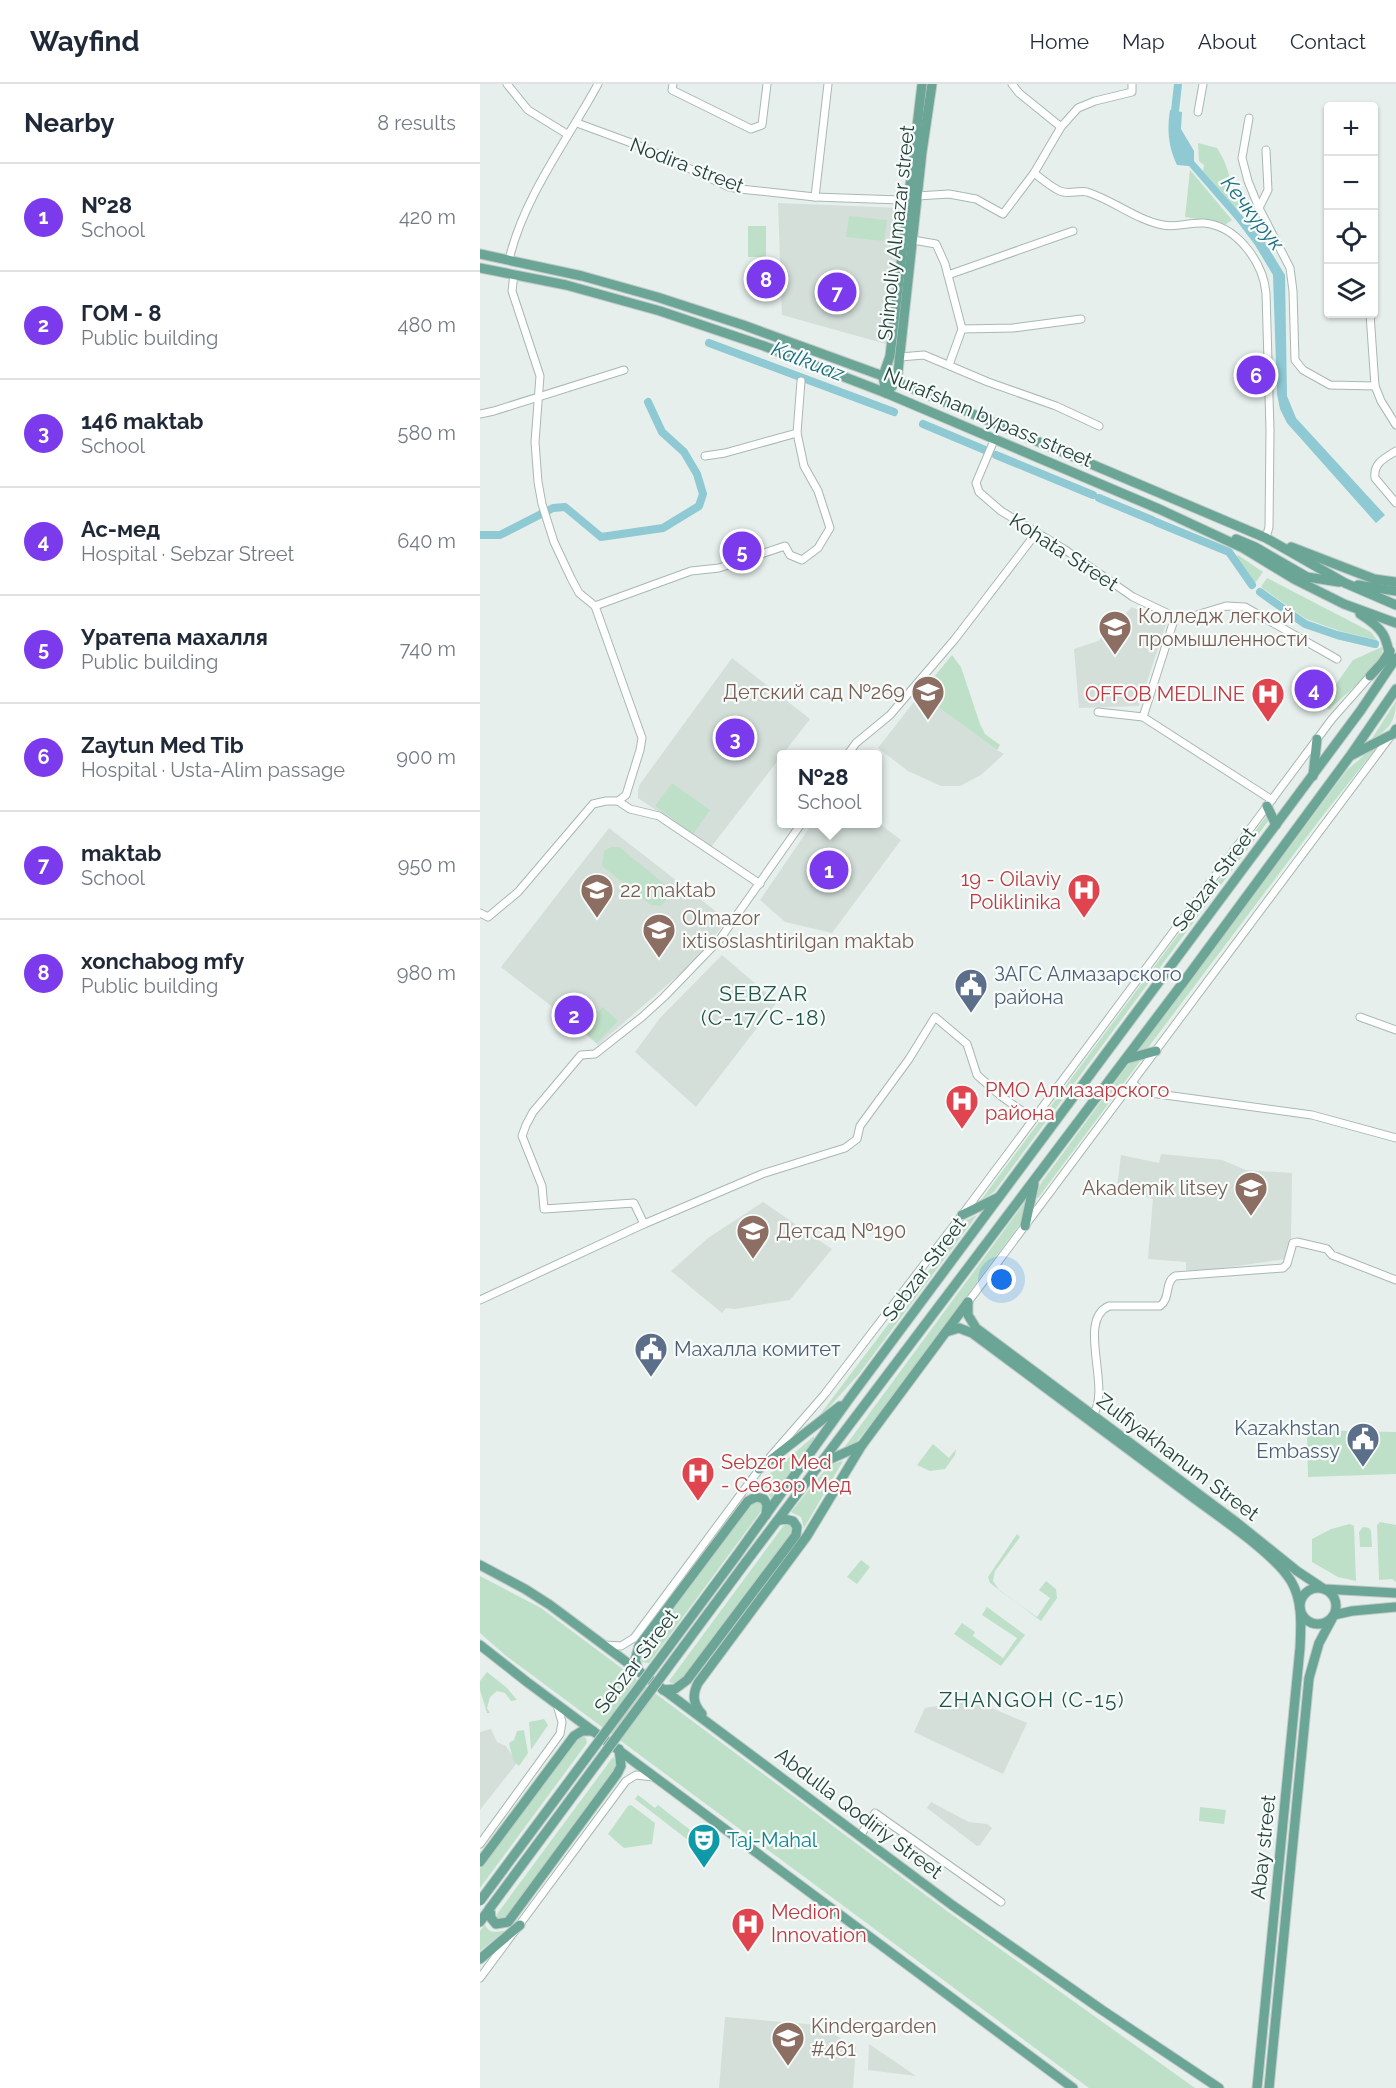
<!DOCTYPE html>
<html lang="en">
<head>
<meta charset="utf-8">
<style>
	:root { --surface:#fff; --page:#f2f2f3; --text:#1f2937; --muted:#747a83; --line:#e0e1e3; --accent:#7c3aed }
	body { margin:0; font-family:Raleway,sans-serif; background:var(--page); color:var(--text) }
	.controls { position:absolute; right:18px; top:18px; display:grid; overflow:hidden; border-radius:6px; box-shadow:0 2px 4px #0004 }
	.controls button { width:54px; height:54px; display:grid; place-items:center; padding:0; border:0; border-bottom:2px solid var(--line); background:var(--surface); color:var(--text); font:30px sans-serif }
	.you { position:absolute; left:522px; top:1196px; width:21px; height:21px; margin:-15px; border:4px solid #fff; border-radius:50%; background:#1a73e8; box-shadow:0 0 0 9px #1a73e833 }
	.badge { display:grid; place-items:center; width:39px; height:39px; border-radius:50%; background:var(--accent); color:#fff; font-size:20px; font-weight:700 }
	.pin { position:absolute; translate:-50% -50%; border:3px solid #fff; box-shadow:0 2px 6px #0006 }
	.popup { position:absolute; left:297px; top:666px; width:105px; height:78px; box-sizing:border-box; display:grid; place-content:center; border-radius:6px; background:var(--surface); filter:drop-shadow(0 2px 4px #0005); font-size:20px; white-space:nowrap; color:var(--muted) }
	.popup b { font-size:22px; color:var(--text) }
	.popup::after { content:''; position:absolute; left:50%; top:100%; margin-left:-12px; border:12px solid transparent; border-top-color:var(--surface) }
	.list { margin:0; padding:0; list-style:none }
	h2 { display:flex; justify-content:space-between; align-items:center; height:78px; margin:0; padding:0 24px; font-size:26px }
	h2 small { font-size:20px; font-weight:400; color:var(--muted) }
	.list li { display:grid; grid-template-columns:39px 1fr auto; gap:18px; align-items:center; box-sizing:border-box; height:108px; padding:0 24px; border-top:2px solid var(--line) }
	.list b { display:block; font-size:22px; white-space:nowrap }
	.list p { margin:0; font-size:20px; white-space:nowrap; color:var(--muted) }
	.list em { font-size:20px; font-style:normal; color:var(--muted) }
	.icon { flex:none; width:33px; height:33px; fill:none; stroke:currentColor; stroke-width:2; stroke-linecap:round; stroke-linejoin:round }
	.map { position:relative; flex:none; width:916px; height:2004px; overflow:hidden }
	header { display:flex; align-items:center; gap:36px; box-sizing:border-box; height:84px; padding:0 30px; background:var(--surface); border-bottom:2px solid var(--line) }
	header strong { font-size:28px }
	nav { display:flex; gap:33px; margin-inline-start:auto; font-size:21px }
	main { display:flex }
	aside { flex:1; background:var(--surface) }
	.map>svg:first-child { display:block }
	.built { fill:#d4dfda }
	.green { fill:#bfe0c8 }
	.water { fill:#8ec9d4 }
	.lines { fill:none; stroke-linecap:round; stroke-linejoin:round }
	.canal { stroke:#8ec9d4; stroke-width:8 }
	.minor-casing { stroke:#a8b8b2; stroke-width:9 }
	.major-casing { stroke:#c2cac8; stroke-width:11 }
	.minor { stroke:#fff; stroke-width:7 }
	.major { stroke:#6aa596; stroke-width:9 }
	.major-bridge-casing { stroke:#c2cac8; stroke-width:11; stroke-linecap:butt }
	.major-bridge { stroke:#6aa596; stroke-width:9 }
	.labels { text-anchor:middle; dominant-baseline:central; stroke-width:4.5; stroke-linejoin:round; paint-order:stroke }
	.street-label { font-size:20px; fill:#24423a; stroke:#f7fbf9 }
	.education-label { font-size:20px; fill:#785e54; stroke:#f7fbf9; text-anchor:start }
	.health-label { font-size:20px; fill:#be3a42; stroke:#f7fbf9; text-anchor:start }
	.service-label { font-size:20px; fill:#4e5e75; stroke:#f7fbf9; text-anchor:start }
	.culture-label { font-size:20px; fill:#0d838f; stroke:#f7fbf9; text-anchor:start }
	.water-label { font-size:21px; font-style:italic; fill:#1c6f80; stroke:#f7fbf9 }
	.neighbourhood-label { font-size:21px; letter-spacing:1.5px; fill:#1f5548; stroke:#f7fbf9 }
</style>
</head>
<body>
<header>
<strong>Wayfind</strong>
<nav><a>Home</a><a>Map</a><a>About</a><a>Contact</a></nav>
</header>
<main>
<aside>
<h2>Nearby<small>8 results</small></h2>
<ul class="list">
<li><span class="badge">1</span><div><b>№28</b><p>School</p></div><em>420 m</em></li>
<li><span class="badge">2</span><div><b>ГОМ - 8</b><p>Public building</p></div><em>480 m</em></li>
<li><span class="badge">3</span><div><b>146 maktab</b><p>School</p></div><em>580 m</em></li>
<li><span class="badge">4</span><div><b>Ас-мед</b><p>Hospital · Sebzar Street</p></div><em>640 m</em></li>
<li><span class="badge">5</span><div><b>Уратепа махалля</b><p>Public building</p></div><em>740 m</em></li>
<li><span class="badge">6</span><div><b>Zaytun Med Tib</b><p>Hospital · Usta-Alim passage</p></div><em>900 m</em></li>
<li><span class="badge">7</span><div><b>maktab</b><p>School</p></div><em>950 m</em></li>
<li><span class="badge">8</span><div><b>xonchabog mfy</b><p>Public building</p></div><em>980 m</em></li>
</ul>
</aside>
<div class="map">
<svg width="916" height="2004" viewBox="0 0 916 2004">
	<rect width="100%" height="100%" fill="#e6efeb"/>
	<!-- built -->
	<g class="built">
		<polygon points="298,119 422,124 406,260 302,231"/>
		<polygon points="652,523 686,540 659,622 599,624 594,565 618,557"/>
		<polygon points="252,574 330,635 231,763 158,714 158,706 160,700"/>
		<polygon points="440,610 517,666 524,670 501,691 480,702 461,702 428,687 398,664"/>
		<polygon points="397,738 421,756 352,849 305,838 280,816 332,740 397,740"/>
		<polygon points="129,744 247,836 206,888 202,888 118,961 93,939 21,883"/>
		<polygon points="242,871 297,918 216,1023 155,968 180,934"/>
		<polygon points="681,1070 742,1076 766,1086 812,1089 811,1158 806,1175 730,1186 706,1186 706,1178 668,1175 673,1115 637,1104 641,1071 679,1079"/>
		<polygon points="283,1118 352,1165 310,1216 255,1225 246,1224 242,1229 191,1187 228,1154"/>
		<polygon points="493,1616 547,1639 523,1690 434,1648 445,1624"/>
		<polygon points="11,1645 17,1658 26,1662 37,1679 0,1726 0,1648"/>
		<polygon points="451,1718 489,1738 507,1740 512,1744 500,1761 497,1762 447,1724"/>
		<polygon points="245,1933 338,1941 376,1963 373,2004 239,2004"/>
		<polygon points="389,1960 436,1992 388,1986"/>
	</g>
	<!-- green -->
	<g class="green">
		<path d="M718,59L737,64C747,80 751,93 752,112L762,120L758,127L723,87L724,81L719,77Z"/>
		<polygon points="710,86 752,136 742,143 724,136 705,133"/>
		<polygon points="369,132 407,136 404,157 366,153"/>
		<rect x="268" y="142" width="18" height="31"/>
		<polygon points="758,471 783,488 775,499 756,473"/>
		<polygon points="787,494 891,548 897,556 860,547 826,535 781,503"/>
		<path d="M904,562C897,588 868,607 850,625L840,623L873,576Z"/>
		<polygon points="472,571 481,583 500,640 505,650 520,661 517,666 440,610"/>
		<path d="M916,617C916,638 908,646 891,656Z"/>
		<polygon points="896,661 897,663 844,730 667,965 657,968 867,686"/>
		<polygon points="192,699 230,726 213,750 175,722"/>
		<polygon points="787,731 789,736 514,1108 501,1116"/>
		<polygon points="131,763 139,763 187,802 186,816 181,822 171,821 122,782 124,767"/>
		<polygon points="123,923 138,937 117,959 102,945"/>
		<polygon points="661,976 558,1114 555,1112 561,1099 650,978"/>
		<polygon points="545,1118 543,1136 397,1333 374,1361 361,1368"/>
		<polygon points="497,1131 379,1290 341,1332 339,1332 487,1136"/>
		<polygon points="827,1346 916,1348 916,1390 828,1393"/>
		<polygon points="334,1352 334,1356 291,1414 285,1405 272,1405"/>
		<polygon points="453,1360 469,1374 476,1365 475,1371 465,1385 450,1387 437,1381"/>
		<polygon points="363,1377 324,1444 321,1433 311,1428 349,1381"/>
		<polygon points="280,1417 283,1421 281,1427 169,1579 162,1578 160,1573 161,1568 272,1419"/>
		<polygon points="900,1438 916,1441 916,1498 912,1495 899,1496 897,1441"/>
		<polygon points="308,1440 313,1441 313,1448 200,1600 191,1599 189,1597 304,1441"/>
		<polygon points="870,1440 874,1442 876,1497 858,1493 832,1478 832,1455 851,1445"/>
		<polygon points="883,1443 889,1444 891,1447 892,1463 880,1463 879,1448"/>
		<polygon points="537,1450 540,1453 515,1487 513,1497 520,1507 557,1533 570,1514 559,1506 566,1497 576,1505 577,1514 561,1537 510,1499 508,1493"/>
		<polygon points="381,1476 390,1483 377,1500 367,1493"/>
		<polygon points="0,1492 61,1524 467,1827 715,2004 609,2004 25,1571 0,1549"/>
		<polygon points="507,1523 545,1551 521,1582 474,1550 482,1539 495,1548 493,1552 523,1574 537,1554 502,1531"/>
		<polygon points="7,1588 27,1604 37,1616 31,1617 25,1609 17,1607 10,1613 7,1624 10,1629 7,1629 0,1606 0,1597"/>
		<polygon points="64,1635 68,1641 51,1666 49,1638"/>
		<polygon points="44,1646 48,1669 39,1682 33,1676 29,1659 34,1656 37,1647"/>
		<polygon points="101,1651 106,1654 107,1659 0,1804 0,1785 98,1653"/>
		<polygon points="133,1673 137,1679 136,1683 24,1835 20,1837 17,1834 17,1830"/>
		<polygon points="158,1711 175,1724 178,1721 223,1756 217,1763 155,1715"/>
		<polygon points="151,1721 175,1739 172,1760 144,1764 128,1750 148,1722"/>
		<polygon points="720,1723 746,1726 744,1740 719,1737"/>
		<path d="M5,1841C10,1851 17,1847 25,1847L0,1867V1847Z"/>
	</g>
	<!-- water -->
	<path class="water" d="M690,26L702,28L701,45L714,67V77L783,155L805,191L807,312L816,334L905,431L896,439L807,339L800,325L797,310L793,191L775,161L756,136L709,82L697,81C688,62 687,46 690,26Z"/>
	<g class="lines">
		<!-- canal -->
		<g class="canal">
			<polyline points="694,36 698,0"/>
			<polyline points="229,259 414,328"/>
			<polyline points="443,340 505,366"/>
			<polyline points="516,371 613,411"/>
			<polyline points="619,414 672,436"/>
			<polyline points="676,438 749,468 772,501"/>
			<polyline points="0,451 20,451 73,424 85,423 121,453 183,444 219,422 223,410 217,390 204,368 182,348 168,318"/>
			<polyline points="780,508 825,540 857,551 895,560"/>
		</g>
		<!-- minor casing -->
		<g class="minor-casing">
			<g id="minor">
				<polyline points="27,0 48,26 87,50"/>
				<polyline points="193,0 192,6 271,45 282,41 287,0"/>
				<polyline points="532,0 539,9 581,43"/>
				<polyline points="718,28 723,0"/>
				<polyline points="769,34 762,74 768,97 779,124 810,184 813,207 815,276 823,286 850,301 895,302"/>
				<polyline points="97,39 165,64 249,103 260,105 335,113 420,116 428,118"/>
				<path d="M554,89C562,95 571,103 580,107C588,111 599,106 607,108C633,116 656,136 683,141C696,144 710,138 724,139C757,142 783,178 786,209L790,346L789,443L786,454"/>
				<polyline points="437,112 469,110 496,115 523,130 554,89 581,43 598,24 615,17 652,8 652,0"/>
				<polyline points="335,113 348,0"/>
				<polyline points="779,124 788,106 786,66"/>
				<polyline points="433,156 456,160 465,180 482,245 469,281"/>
				<path d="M29,176C43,114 88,55 118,0"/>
				<polyline points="468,191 593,147"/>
				<polyline points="890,230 895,302 901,317 916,341"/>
				<polyline points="482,245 533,244 601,235"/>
				<polyline points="420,273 444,271 508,298 576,322 619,342"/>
				<polyline points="0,330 14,327 144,286"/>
				<polyline points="515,354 496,399 499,408 521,427 584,465 653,513 695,533 710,533 746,522 765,523 857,575"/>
				<path d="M916,367C905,374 893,379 895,394L916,419"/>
				<polyline points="225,372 245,369 317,349"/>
				<polyline points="115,522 211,487 239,484 305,462 310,471 322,476 338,464 350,444 338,407 324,382 317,349 321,297"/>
				<polyline points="618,628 663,633 792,716"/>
				<polyline points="663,633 695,533"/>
				<polyline points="368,670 376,659 410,631 475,555 557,448"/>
				<polyline points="138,717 150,725 179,732 280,800"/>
				<polyline points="0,829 8,833 38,808 113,720 126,717 138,717 146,711 160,666 162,654 115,522 99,509 91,494 74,458 62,420 58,398 55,358 60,292 32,207 34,190"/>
				<polyline points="880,933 916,946"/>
				<polyline points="652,999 663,1008 832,1031 916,1054"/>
				<polyline points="164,1140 154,1119 64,1125 62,1102 42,1052 46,1041 53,1028 101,971 115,970 162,933 184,913 240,855 321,740"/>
				<polyline points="0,1216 164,1140 282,1090 365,1064 377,1055 380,1042 429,975 455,933 487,960 497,991 521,1012 553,1035"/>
				<polyline points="488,1218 910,653"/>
				<path d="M613,1331C632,1304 596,1236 629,1222H680C691,1214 684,1199 695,1192L803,1184L807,1180L813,1159L817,1158L847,1165L852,1171L916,1196"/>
				<polyline points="290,1373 344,1311 482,1131 852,635 890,592"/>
				<polyline points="125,1561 141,1562 154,1554 281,1383"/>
				<polyline points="380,1752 395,1729 521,1818"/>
				<polyline points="0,1760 80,1650 82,1638 77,1621"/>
				<polyline points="0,1894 146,1697 156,1691 173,1693"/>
			</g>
		</g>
		<!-- major casing -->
		<g class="major-casing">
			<g id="major">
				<polyline points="0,170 102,192 177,213 263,241 403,292 786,454 865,499 916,521"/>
				<polyline points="0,184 86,201 180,227 284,262 406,309 679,425 763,464 814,495 864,520 916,539"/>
				<polyline points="406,309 417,297 442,68 452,0"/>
				<polyline points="406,309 403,292 410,272 442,0"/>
				<polyline points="756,455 775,463 827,493 859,498"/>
				<polyline points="811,463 894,495 916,498"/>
				<polyline points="878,501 916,507"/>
				<path d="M880,530C904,545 907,552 911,580"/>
				<polyline points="890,592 902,579 910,567"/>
				<polyline points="872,671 913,650 916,645"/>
				<polyline points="833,692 837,655"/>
				<polyline points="787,722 796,741"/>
				<polyline points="646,975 676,967"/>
				<polyline points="482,1131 519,1113"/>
				<polyline points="545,1142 554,1100"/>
				<polyline points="488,1218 488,1231 496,1244 756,1438 817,1487 844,1505 916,1509"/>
				<path d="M466,1248L479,1244L492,1249C565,1303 638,1358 711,1412C739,1433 794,1469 811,1497C823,1517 821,1542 820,1564L777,2004"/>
				<polyline points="344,1378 382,1361"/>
				<polyline points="279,1385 360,1322"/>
				<polyline points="257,1471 369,1315 881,626 916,574"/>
				<polyline points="266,1478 705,896 870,672 916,605"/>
				<polyline points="0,1481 45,1505 70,1521 472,1821 622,1926 739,2004"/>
				<circle cx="838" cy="1522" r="18"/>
				<polyline points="0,1561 47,1598 593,2004"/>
				<polyline points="159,1588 155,1576 159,1562 268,1417 276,1413 284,1415 287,1421 286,1431"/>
				<polyline points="183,1606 195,1605 207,1596 316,1451 317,1443 313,1437 305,1435 297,1437"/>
				<path d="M222,1630C213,1620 212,1611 218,1599L327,1452L382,1361L488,1218"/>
				<polyline points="0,1778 94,1652 102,1647 113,1647"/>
				<polyline points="10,1824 11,1834 16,1840 28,1838 137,1690 141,1682 139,1665"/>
				<polyline points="0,1838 10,1824"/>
				<polyline points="0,1875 40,1841"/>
				<polyline points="789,2004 829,1594 839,1559 854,1531 872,1527 916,1523"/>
			</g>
		</g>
		<!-- minor -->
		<use href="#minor" class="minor"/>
		<!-- major -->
		<use href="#major" class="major"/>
		<!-- major-bridge casing -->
		<g class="major-bridge-casing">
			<g id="major-bridge">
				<polyline points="0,1817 257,1471"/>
				<polyline points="10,1824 266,1478"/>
			</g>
		</g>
		<!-- major-bridge -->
		<use href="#major-bridge" class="major-bridge"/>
	</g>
	<!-- icons -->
	<defs>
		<g id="university-pin" transform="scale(1.725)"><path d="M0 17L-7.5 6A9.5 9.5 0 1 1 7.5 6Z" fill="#8d6e63" stroke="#f7fbf9"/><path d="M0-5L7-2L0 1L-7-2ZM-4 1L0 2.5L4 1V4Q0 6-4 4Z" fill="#fff"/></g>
		<g id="school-pin" transform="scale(1.725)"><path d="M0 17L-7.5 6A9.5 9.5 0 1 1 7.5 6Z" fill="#8d6e63" stroke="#f7fbf9"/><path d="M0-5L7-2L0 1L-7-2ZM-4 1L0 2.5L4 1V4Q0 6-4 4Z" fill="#fff"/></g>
		<g id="hospital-pin" transform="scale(1.725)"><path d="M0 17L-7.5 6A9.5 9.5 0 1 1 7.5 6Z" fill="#e0444e" stroke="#f7fbf9"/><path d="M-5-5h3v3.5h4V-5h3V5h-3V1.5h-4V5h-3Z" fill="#fff"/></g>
		<g id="civic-pin" transform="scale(1.725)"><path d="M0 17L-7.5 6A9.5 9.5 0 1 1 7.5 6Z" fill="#5c6f8a" stroke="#f7fbf9"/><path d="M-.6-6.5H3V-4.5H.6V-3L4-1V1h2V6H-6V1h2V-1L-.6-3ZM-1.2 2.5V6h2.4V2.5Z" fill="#fff"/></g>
		<g id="theatre-pin" transform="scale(1.725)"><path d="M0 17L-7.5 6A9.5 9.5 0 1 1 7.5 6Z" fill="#0f9aa8" stroke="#f7fbf9"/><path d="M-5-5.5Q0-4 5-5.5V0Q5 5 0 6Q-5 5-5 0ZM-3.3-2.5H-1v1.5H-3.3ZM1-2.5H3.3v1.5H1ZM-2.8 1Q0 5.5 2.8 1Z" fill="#fff"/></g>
	</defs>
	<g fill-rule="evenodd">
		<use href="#university-pin" x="635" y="543"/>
		<use href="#school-pin" x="448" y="608"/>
		<use href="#hospital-pin" x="788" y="610"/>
		<use href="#school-pin" x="117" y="806"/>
		<use href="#hospital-pin" x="604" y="806"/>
		<use href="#school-pin" x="179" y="846"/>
		<use href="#civic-pin" x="491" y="901"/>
		<use href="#hospital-pin" x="482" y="1017"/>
		<use href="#university-pin" x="771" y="1104"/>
		<use href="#school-pin" x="273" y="1147"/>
		<use href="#civic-pin" x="171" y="1265"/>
		<use href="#civic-pin" x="883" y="1355"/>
		<use href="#hospital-pin" x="218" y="1389"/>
		<use href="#theatre-pin" x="224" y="1756"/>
		<use href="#hospital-pin" x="268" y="1840"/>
		<use href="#school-pin" x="308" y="1954"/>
	</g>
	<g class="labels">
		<!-- street labels -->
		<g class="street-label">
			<text transform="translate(207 81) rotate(21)">Nodira street</text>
			<text transform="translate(416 149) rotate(-84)">Shimoliy Almazar street</text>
			<text transform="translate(508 333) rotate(23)">Nurafshan bypass street</text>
			<text transform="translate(584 468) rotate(33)">Kohata Street</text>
			<text transform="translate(734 795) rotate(-53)">Sebzar Street</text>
			<text transform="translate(444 1185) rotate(-53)">Sebzar Street</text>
			<text transform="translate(698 1373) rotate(37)">Zulfiyakhanum Street</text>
			<text transform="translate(156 1577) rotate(-53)">Sebzar Street</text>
			<text transform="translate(379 1729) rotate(37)">Abdulla Qodiriy Street</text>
			<text transform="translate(783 1763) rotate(-84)">Abay street</text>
		</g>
		<!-- education labels -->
		<g class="education-label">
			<text x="658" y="532">Колледж легкой<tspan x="658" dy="23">промышленности</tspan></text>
			<text x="425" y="608" text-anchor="end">Детский сад №269</text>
			<text x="140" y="806">22 maktab</text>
			<text x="202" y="834">Olmazor<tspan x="202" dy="23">ixtisoslashtirilgan maktab</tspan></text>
			<text x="748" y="1104" text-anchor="end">Akademik litsey</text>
			<text x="296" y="1147">Детсад №190</text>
			<text x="331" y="1942">Kindergarden<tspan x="331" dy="23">#461</tspan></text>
		</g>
		<!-- health labels -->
		<g class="health-label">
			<text x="765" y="610" text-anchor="end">OFFOB MEDLINE</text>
			<text x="581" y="795" text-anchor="end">19 - Oilaviy<tspan x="581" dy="23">Poliklinika</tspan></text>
			<text x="505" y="1006">РМО Алмазарского<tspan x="505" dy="23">района</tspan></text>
			<text x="241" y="1378">Sebzor Med<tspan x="241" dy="23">- Себзор Мед</tspan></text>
			<text x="291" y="1828">Medion<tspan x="291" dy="23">Innovation</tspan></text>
		</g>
		<!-- service labels -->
		<g class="service-label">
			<text x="514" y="890">ЗАГС Алмазарского<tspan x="514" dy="23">района</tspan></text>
			<text x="194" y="1265">Махалла комитет</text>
			<text x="860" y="1344" text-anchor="end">Kazakhstan<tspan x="860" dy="23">Embassy</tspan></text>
		</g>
		<!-- culture labels -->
		<g class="culture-label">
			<text x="247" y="1756">Taj-Mahal</text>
		</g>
		<!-- water labels -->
		<g class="water-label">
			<text transform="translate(773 129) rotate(52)">Кечкурук</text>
			<text transform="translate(328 277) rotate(21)">Kalkuaz</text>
		</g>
		<!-- neighbourhood labels -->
		<g class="neighbourhood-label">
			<text x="284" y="909">SEBZAR<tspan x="284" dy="24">(C-17/C-18)</tspan></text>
			<text x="552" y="1615">ZHANGOH (C-15)</text>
		</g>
	</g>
</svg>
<div class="controls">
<button>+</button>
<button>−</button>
<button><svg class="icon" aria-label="locate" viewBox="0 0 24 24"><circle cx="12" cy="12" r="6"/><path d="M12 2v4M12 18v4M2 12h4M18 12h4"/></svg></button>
<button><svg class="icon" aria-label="layers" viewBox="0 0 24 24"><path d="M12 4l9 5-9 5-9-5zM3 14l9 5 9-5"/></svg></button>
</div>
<div class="you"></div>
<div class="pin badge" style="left:349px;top:786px">1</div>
<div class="popup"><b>№28</b>School</div>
<div class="pin badge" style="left:94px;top:931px">2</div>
<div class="pin badge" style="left:255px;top:654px">3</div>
<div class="pin badge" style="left:834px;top:605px">4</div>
<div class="pin badge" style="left:262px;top:467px">5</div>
<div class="pin badge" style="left:776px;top:291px">6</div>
<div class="pin badge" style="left:357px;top:208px">7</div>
<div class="pin badge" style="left:286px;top:195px">8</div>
</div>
</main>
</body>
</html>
